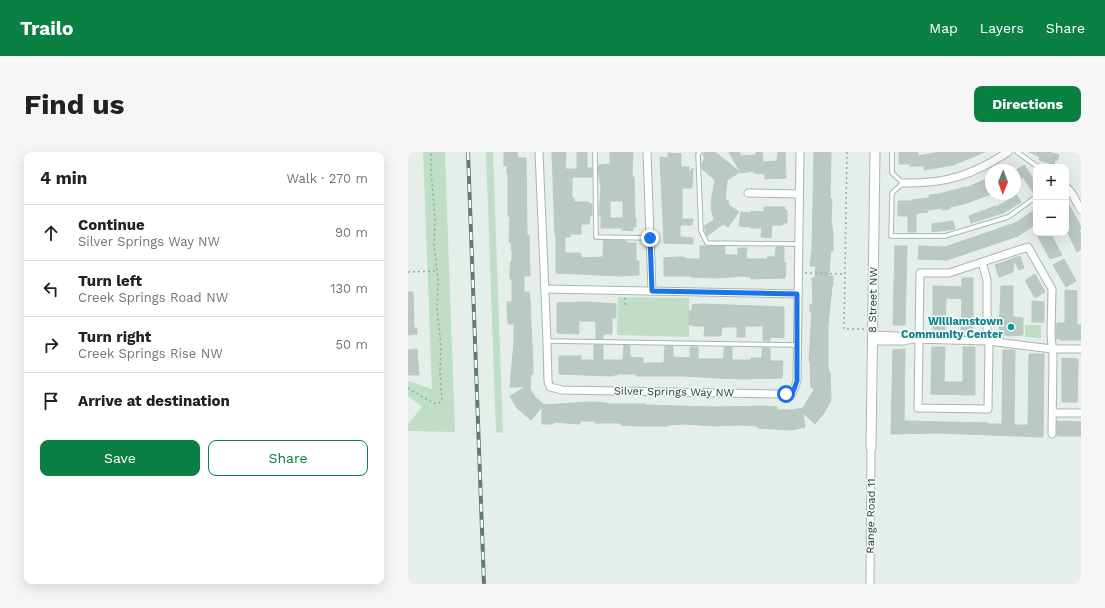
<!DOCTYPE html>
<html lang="en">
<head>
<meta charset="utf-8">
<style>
	:root { --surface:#fff; --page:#f6f6f6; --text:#202124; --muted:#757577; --line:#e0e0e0; --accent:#0b8043 }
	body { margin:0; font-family:"Work Sans",sans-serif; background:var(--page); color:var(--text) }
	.controls { position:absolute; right:12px; top:12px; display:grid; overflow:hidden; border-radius:8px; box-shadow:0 4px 16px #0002 }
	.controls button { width:36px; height:36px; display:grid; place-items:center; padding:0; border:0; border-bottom:1px solid var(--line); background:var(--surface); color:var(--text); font:20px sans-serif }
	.compass { position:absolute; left:577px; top:12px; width:36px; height:36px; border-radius:50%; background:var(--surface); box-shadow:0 4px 16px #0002; rotate:181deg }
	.stop { position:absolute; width:12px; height:12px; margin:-9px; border:3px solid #1a73e8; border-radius:50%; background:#fff }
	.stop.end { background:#1a73e8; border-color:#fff; box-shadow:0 1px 4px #0008 }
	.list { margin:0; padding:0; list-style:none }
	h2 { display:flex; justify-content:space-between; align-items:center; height:52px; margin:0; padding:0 16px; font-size:17px }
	h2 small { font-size:13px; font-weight:400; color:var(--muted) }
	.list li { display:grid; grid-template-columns:26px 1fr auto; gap:12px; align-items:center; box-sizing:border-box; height:56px; padding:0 16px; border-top:1px solid var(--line) }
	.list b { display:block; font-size:15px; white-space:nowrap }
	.list p { margin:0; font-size:13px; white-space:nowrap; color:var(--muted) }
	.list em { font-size:13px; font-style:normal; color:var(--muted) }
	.actions { display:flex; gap:8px; padding:12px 16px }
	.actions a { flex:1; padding:9px 0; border:1px solid var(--accent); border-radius:8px; text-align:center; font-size:14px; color:var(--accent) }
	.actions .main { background:var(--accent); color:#fff }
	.icon { flex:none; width:22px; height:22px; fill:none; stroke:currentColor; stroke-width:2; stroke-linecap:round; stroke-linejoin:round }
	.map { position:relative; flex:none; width:673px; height:432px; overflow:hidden; border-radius:8px }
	header { display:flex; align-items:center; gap:24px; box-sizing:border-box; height:56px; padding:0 20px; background:var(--accent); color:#fff }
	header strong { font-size:19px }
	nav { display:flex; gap:22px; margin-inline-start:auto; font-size:14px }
	.intro { display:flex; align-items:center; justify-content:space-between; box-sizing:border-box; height:96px; padding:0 24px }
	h1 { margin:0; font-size:28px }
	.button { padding:10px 18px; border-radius:8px; background:var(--accent); color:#fff; font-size:14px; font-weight:700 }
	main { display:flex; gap:24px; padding:0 24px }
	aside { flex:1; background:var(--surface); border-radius:8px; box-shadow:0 4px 16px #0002 }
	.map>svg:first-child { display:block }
	.green { fill:#c0dec6 }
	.building { fill:#bbc9c3; stroke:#b9c8c0; fill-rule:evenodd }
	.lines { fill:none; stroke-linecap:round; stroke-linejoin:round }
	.lane-casing { stroke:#a8b6b1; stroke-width:5.5 }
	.street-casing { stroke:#a8b6b1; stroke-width:9 }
	.secondary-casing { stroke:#a5bab1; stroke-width:11 }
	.path { stroke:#88b1a0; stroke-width:1.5; stroke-dasharray:2 3; stroke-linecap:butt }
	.lane { stroke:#fff; stroke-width:3.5 }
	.street { stroke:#fff; stroke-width:7 }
	.secondary { stroke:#fff; stroke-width:9 }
	.rail-casing { stroke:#607b72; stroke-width:4 }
	.rail { stroke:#f7fbf9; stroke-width:2.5; stroke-dasharray:8; stroke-linecap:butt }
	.route { stroke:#1a73e8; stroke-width:5 }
	.culture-dot { fill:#0f9aa8; stroke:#f7fbf9; stroke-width:1.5 }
	.labels { text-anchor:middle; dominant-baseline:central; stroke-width:3; stroke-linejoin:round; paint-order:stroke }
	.street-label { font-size:11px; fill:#254037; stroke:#f7fbf9 }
	.culture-label { font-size:11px; font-weight:bold; fill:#0d838f; stroke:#f7fbf9; text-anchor:end }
</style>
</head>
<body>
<header>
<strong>Trailo</strong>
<nav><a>Map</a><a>Layers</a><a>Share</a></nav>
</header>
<div class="intro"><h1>Find us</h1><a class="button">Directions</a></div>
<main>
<aside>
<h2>4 min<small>Walk · 270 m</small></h2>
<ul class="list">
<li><svg class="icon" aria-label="ahead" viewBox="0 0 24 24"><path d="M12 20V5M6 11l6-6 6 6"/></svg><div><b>Continue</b><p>Silver Springs Way NW</p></div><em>90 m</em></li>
<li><svg class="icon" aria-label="left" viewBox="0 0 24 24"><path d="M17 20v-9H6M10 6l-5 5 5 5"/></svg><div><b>Turn left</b><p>Creek Springs Road NW</p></div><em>130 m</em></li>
<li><svg class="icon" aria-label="right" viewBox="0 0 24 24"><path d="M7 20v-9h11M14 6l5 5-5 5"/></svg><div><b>Turn right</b><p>Creek Springs Rise NW</p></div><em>50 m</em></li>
<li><svg class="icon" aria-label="arrive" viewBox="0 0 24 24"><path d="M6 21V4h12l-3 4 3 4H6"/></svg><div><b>Arrive at destination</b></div></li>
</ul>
<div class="actions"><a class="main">Save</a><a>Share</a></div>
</aside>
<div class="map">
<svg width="673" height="432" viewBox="0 0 673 432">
	<rect width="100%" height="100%" fill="#e6eeea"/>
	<!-- green -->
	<g class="green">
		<polygon points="15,0 37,0 47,280 0,279 0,272 14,255 0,244 0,229 24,237"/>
		<polygon points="78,0 85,0 95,281 88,280"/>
		<polygon points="210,145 281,146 281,185 209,183"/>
		<polygon points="617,173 633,173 633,186 617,185"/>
	</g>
	<!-- building -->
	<g class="building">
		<polygon points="96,0 109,0 110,6 118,6 119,83 121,83 122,124 116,124 116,140 121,140 122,149 125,214 125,222 123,222 122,237 127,245 136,253 183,250 199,251 199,252 237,252 237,253 306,255 357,254 369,255 369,258 384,258 395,256 407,236 403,236 402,209 401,209 404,160 402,160 402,152 405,153 404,126 407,126 408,114 402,114 404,97 406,0 423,0 422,47 424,47 423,73 424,73 425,83 425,99 423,99 422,106 421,124 425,124 425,134 424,134 420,173 420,214 421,220 422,220 423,248 416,261 407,272 395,261 397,275 384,278 350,276 350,274 329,273 308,274 277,272 260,273 260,274 226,274 213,273 213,271 187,271 187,269 172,269 172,272 145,270 145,272 134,272 134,255 123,268 109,256 102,244 118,235 102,235 106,190 106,172 100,172 99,150 104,150 104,127 102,127 102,117 103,109 104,109 104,97 103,97 103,90 101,90 102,65 100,64 100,22 99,22 99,14 96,14"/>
		<polygon points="144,0 158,0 157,17 169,17 169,0 179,0 179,16 184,16 184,25 164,25 164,46 166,46 166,50 181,50 181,52 184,52 184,63 182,63 181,72 173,72 173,82 162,82 162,85 157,85 157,101 172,101 174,106 195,105 196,88 218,89 218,91 228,91 228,109 231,109 231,123 213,124 148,121 148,83 147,83"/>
		<path d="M202,0H225L224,25H226L227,66H228V75H225V79L214,78V76H193V63H191L193,36L190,16L191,13L202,12ZM202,49H215V66H202Z"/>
		<polygon points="297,0 307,0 332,20 319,28 317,49 320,48 321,53 331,60 320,75 315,72 299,84 296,74 306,68 303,55 304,55 303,51 307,28 294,17 294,11 297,6 295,3"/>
		<polygon points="321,0 331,0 333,4 348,3 348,0 354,0 355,10 369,9 370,0 377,0 378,26 357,27 357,22 346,21 346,19 333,21"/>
		<polygon points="491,0 510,0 510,4 532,0 577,0 545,13 516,18 516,14 502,14 502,12 491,12"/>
		<polygon points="621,0 641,0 651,3 649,9 647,8 646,13 631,8 632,5"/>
		<polygon points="260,1 273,2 273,15 281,15 281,21 285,16 284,36 274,36 274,67 285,67 284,73 272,73 272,85 285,86 285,92 256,91 252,5 260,6"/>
		<polygon points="616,13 628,31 628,42 626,42 615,25 607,30 607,19"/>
		<polygon points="583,25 583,42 556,52 542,55 542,57 534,58 534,56 520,58 520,60 510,61 508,63 508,80 500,80 500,64 490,64 490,49 504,49 504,48 521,46 521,43 531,42 558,35 558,36"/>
		<polygon points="608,42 613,50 604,56 595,61 563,71 561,64 587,54 588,55 601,48 600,46"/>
		<polygon points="658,47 673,75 673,77 671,78 673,83 673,97 669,100 658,77"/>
		<polygon points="356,55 377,55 376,58 379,58 379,71 375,71 375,73 364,73 363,86 353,85 354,76 343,76 343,75 331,74 333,60 343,61 343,59 356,60"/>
		<polygon points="628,57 628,72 610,84 539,108 510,107 511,94 537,95 607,71"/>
		<polygon points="545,69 547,77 524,80 524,72"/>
		<polygon points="628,81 642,81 654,103 642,107"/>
		<polygon points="292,94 317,94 317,103 330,103 330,96 339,96 338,107 359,107 359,105 367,105 368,95 376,95 376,111 378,111 377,126 343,127 343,125 333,124 308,126 283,125 283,124 256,124 256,106 273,105 278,106 278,107 292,107"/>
		<polygon points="487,94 499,94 497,173 485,173"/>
		<polygon points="612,104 616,116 611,118 606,108 605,120 591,125 587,113"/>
		<polygon points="656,107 668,129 658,135 645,113"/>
		<polygon points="627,122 637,140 627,146 618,130 618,128"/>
		<polygon points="554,126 565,126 565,178 553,178 554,147 538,146 537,178 525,177 525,134 554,135"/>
		<polygon points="593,134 605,134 605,165 615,166 615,183 599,184 599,183 591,183"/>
		<polygon points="657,138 669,139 669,173 673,173 673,188 653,188 653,187 648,187 649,171 657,171"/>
		<polygon points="0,140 5,140 6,176 9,176 9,182 0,183"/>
		<polygon points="624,149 636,150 636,170 624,170"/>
		<polygon points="177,150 208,152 208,166 204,166 204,182 195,182 195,187 188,187 188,169 171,169 171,182 149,181 149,151"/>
		<polygon points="293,152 376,155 376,186 362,185 362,189 355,189 355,174 337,174 337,185 329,185 329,175 314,175 313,184 296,184 297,174 285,174 285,173 281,173 281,159 284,159 284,153"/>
		<polygon points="186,193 195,193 195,208 215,208 216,193 222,194 222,205 235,206 235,211 256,211 257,194 265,194 265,205 282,206 282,195 290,195 290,207 316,207 316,195 324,195 324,208 343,208 343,206 354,206 354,196 362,196 362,209 375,209 374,226 331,227 274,224 228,224 228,222 209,222 209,223 205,223 205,224 151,222 151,204 173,204 173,208 186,208"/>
		<polygon points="524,195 537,195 536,230 555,230 555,195 567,195 567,243 523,242"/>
		<polygon points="9,197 11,223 0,223 0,198"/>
		<polygon points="497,197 496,269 580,271 580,272 594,272 595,198 607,198 606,273 620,273 621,202 636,202 635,285 528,281 483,282 485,198"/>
		<polygon points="654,206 670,207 669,250 654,250"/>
		<polygon points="649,269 673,270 673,284 649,284"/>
	</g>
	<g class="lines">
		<!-- lane casing -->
		<g class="lane-casing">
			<g id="lane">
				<polyline points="187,0 188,85 242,86"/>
				<polyline points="292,0 290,2 293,79 299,91 390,92"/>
				<polyline points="484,0 484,21 495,31 484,41 483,84 537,84 600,65 628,45"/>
				<polyline points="609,0 630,15"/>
				<polyline points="139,189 389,193"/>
			</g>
		</g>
		<!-- street casing -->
		<g class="street-casing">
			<g id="street">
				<polyline points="131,0 139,189 140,229 142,235 154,238 373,242 385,240 389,229 392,0"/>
				<polyline points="239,0 244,139"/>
				<path d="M495,31C538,32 565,23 600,0"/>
				<polyline points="658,35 663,40 673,58"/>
				<polyline points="340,41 391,42"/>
				<polyline points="574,110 579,128 579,176 581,194 580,257 510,256 512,121 541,121 620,95 644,137 643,183 645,204 644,282"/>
				<polyline points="137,137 389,142"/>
				<polyline points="465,183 489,184"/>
				<polyline points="465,189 496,189 504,187 580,189 644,197 673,197"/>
				<polyline points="645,261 673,261"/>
				<polyline points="462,432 463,296"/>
			</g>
		</g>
		<!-- secondary casing -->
		<g class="secondary-casing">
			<polyline id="secondary" points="463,296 467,0"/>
		</g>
		<!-- path -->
		<g class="path">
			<polyline points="439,0 436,177 457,177"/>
			<polyline points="0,120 29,119"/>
			<polyline points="397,121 437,122"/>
			<polyline points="217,146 217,152 220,152"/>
			<polyline points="0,236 25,251 29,252 34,249 32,220 33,195 29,156 30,128 26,94 27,67 23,18 23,0"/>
		</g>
		<!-- lane -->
		<use href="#lane" class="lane"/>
		<!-- street -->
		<use href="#street" class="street"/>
		<!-- secondary -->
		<use href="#secondary" class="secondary"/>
		<!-- rail casing -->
		<g class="rail-casing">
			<polyline id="rail" points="60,0 76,432"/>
		</g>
		<!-- rail -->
		<use href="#rail" class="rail"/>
	</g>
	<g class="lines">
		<!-- route -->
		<polyline class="route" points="242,86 244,139 389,142 389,229 385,240 378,242"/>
	</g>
	<!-- markers -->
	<circle class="culture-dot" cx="603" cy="175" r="4"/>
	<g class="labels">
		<!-- street labels -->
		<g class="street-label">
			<text transform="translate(465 148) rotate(-89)">8 Street NW</text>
			<text transform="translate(266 240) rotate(1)">Silver Springs Way NW</text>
			<text transform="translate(463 364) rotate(-89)">Range Road 11</text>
		</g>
		<!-- culture labels -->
		<g class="culture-label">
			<text x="595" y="169">Williamstown<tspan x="595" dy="13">Community Center</tspan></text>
		</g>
	</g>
</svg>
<div class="controls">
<button>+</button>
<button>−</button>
</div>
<svg class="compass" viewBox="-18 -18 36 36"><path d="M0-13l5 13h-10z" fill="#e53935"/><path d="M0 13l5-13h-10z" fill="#757577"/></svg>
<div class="stop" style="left:378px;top:242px"></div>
<div class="stop end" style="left:242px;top:86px"></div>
</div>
</main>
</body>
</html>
